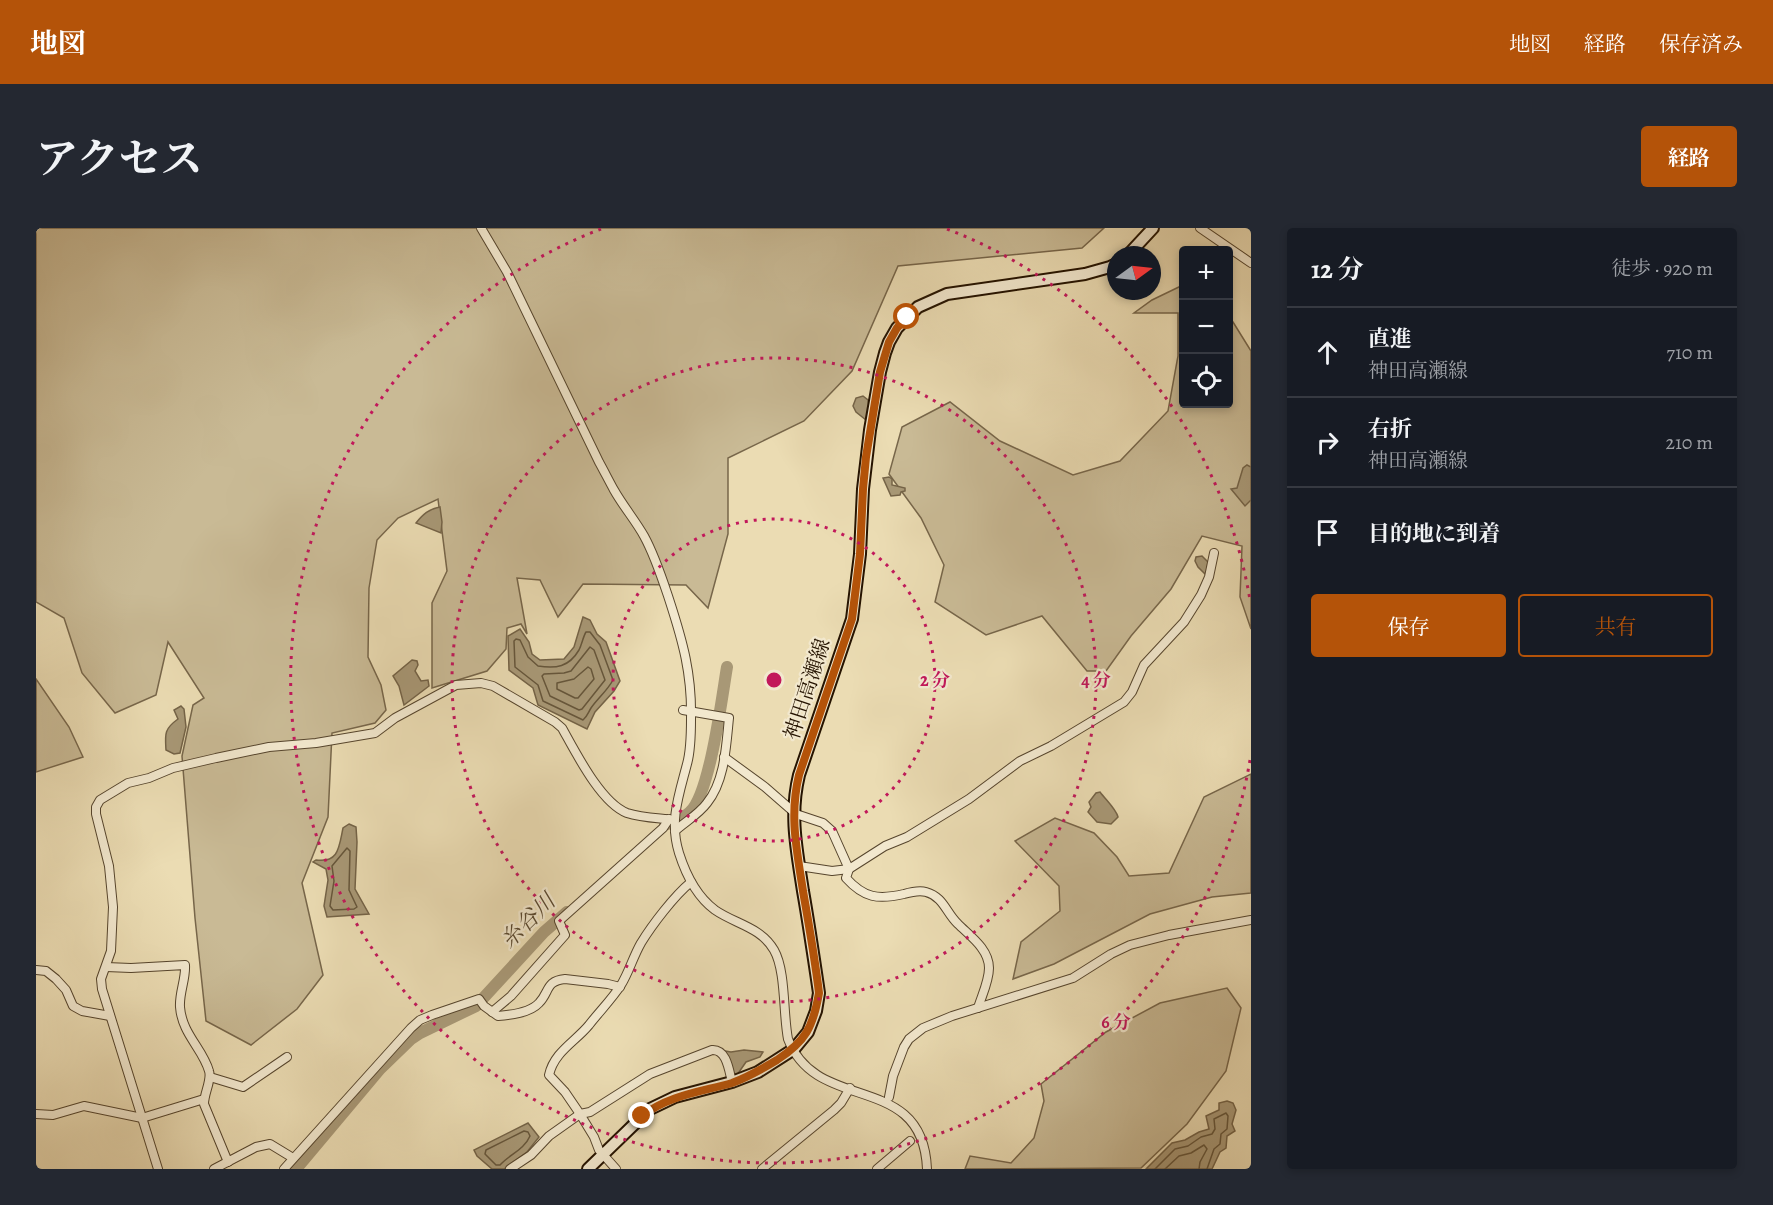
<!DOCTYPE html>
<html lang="ja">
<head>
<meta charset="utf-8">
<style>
	:root { --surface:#171b24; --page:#242831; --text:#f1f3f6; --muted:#9ea1a6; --line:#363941; --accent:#b45309 }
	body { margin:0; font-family:Alegreya,"Noto Serif JP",serif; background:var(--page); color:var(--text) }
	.controls { position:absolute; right:18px; top:18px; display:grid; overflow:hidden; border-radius:6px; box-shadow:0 3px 9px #0003 }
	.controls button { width:54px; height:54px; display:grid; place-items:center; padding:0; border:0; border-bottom:2px solid var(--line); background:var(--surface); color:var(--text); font:30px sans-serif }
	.compass { position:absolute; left:1071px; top:18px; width:54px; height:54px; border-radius:50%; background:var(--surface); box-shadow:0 3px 9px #0003; rotate:75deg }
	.stop { position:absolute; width:18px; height:18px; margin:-14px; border:4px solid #b45309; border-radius:50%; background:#fff }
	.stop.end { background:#b45309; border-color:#fff; box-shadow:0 2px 6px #0008 }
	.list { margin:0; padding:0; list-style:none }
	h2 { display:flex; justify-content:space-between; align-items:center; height:78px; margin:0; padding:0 24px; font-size:26px }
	h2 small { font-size:20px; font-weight:400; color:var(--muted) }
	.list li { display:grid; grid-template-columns:39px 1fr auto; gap:18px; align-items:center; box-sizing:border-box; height:90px; padding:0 24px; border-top:2px solid var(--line) }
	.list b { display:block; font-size:22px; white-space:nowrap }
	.list p { margin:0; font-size:20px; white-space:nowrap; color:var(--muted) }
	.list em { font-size:20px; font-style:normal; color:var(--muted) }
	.actions { display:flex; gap:12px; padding:18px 24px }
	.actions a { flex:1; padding:14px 0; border:2px solid var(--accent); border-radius:6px; text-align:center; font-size:21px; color:var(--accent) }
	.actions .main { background:var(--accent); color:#fff }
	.icon { flex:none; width:33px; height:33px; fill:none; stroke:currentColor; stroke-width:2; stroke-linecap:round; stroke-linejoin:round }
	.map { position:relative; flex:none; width:1215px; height:941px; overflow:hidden; border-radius:6px }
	header { display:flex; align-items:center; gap:36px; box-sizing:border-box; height:84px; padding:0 30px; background:var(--accent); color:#fff }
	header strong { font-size:28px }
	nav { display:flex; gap:33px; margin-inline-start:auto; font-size:21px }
	.intro { display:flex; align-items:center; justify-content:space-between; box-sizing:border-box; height:144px; padding:0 36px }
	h1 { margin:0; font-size:42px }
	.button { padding:15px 27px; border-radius:6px; background:var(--accent); color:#fff; font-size:21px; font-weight:700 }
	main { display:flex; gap:36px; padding:0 36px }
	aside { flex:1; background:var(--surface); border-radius:6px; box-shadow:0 3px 9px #0003 }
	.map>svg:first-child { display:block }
	.green { fill:#c9ba95; stroke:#77664a; stroke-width:1.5 }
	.water { fill:#a89876; stroke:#746347; stroke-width:1.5 }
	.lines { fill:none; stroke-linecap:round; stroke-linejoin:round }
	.shore { stroke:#66563b; stroke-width:1.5 }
	.river { stroke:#a89876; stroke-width:12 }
	.minor-casing { stroke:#56452d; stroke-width:10 }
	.secondary-casing { stroke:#251300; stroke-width:14 }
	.minor { stroke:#f2e8ce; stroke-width:8 }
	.secondary { stroke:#f2e8ce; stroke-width:10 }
	.route { stroke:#b45309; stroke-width:8 }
	.ring { fill:none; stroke:#c2185b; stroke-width:3; stroke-dasharray:3 6 }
	.labels { text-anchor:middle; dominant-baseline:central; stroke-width:4.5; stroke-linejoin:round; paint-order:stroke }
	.street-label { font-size:21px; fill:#251300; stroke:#f2e8ce }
	.water-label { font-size:22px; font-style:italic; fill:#59482f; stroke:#f2e8ce }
	.centre { fill:#c2185b; stroke:#f2e8ce; stroke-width:3 }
	.ring-label { font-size:18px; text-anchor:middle; font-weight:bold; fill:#c2185b; stroke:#f2e8ce; stroke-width:4.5; stroke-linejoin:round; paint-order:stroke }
</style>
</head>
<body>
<header>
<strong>地図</strong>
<nav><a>地図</a><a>経路</a><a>保存済み</a></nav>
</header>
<div class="intro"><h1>アクセス</h1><a class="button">経路</a></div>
<main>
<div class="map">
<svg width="1215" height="941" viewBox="0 0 1215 941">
	<rect width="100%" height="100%" fill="#ebdcb3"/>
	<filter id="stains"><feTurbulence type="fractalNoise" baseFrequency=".00333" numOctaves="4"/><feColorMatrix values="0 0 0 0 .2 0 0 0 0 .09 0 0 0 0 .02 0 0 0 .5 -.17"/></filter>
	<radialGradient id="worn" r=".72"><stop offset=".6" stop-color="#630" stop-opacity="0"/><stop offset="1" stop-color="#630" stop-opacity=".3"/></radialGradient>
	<!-- green -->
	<g class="green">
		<polygon points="0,0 1068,0 1046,20 862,38 816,143 768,193 692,230 692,306 672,380 650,357 547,356 522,389 504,352 481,350 491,406 485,396 471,400 470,421 451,443 396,460 396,375 411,343 402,271 362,290 341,312 333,360 332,429 345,457 350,482 339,495 296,505 292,589 266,655 287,747 261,781 215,817 170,793 159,690 146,528 157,477 168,470 132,414 120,467 79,485 46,445 28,390 0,374"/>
		<polygon points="1147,57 1148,176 1192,176 1193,89 1197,94 1215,123 1215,401 1204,369 1206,318 1166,308 1135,361 1095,408 1070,443 1051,443 1006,388 950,407 899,374 908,337 885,290 853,246 866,199 914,174 964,213 1037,247 1084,233 1132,183 1142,128 1142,85 1098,85 1116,72"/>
		<polygon points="0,451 33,499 47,529 0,544"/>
		<polygon points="1215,546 1215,665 1176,669 1114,686 1018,736 977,751 985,714 1024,683 1023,658 979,613 1019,590 1058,605 1081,629 1093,648 1133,645 1168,569"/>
		<polygon points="1191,760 1205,780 1190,843 1151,896 1105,940 929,941 934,928 975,935 998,910 1008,873 1005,856 1070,804 1124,775"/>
	</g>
	<!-- water -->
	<g class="water">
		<polygon points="827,168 832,172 833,178 830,192 820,184 817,178 820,170"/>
		<polygon points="1211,237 1215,239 1215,272 1209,278 1195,261 1201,260 1207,240"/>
		<polygon points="853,249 856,251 856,257 869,260 869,263 865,264 864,267 855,268 847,250"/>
		<path d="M404,279L406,294L405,305L380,295C387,286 393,281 404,279Z"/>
		<polygon points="1166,328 1172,334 1171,342 1169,346 1162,339 1159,333 1160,329"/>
		<polygon points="547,389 554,392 561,406 570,414 584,453 578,463 559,484 551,501 502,477 497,460 473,442 472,408 484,401 493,414 496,426 504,432 528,431 538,419"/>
		<polygon points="376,432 381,433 382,437 379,443 385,453 392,452 393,458 368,477 363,458 357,448"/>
		<path d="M145,478L148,481L150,499L144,525L138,526L130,522C129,506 128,501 142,491L138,482Z"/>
		<path d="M1064,564C1070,572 1080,581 1082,589L1075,596L1061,594L1052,584L1055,579L1053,574L1060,565Z"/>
		<path d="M313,596L320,599L321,614L319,661L333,686L291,689L288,678L292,652L290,641L277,634L280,632C303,635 303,619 307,600Z"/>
		<polygon points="708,822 727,824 724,829 710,834 701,847 696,844 689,823 695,824"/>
		<polygon points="1191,873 1197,875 1200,882 1196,896 1199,903 1191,908 1190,920 1184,924 1176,941 1110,941 1136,915 1149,912 1163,904 1173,901 1170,888 1183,882 1183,875"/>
		<polygon points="492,895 503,909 491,924 468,941 456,941 441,928 438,922"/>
	</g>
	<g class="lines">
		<!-- shore -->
		<g class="shore">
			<path d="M550,404H554L564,417L577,452C571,463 562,470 555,480C552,485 551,489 547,492L507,473L502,457L479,439L478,413L480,411L484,412L492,429L502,438C520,441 533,439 543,422C546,416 547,409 550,404Z"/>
			<polygon points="554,419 558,422 569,452 546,481 543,482 514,468 506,448 508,446 528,445 535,443"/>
			<polygon points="552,439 555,441 558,451 542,470 539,470 521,461 521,455 538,451"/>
			<polygon points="311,620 314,623 313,662 321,679 318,681 297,682 294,678 298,653 296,638"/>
			<path d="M488,903L492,904L494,908C488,922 474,926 464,937H460L449,926L450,922Z"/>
			<polyline points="1119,941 1139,921 1152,918 1165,909 1176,906 1179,901 1178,891 1190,885 1192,888 1191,901 1185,906 1184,916 1178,921 1171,941"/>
			<polyline points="1129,941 1143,928 1155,925 1168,917 1171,921 1164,934 1163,941"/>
		</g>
		<!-- river -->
		<g class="river">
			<path d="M629,597C637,593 648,590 654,584C674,566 686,468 691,439"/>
			<polyline points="260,941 344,841 375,811 384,805 440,778 508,704 531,684"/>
		</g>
		<!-- minor casing -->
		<g class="minor-casing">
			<g id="minor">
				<path d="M445,0L471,44L563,234C568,243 573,253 578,262C587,278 599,292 608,308C619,328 626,350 633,371C647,414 656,446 655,491C655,506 655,522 651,536C643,567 633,593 643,625C650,647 660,668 679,682C699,696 725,699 738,722C750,743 747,786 752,811C781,887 887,842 891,941"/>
				<polyline points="1164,0 1215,35"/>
				<path d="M688,529L729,559L760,586L787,595L796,603L813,641L810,650C828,670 842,672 868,666C875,664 883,662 890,664C908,669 910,685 922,696C934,708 953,721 953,740C953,753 946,767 942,780"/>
				<path d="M639,603C649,594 663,586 671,575C689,553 690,518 693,490L647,482"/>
				<polyline points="763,638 796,643 813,641 849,618 871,609 933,571 984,533 1015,518 1088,474 1096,464 1108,437 1148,394 1165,367 1173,349 1178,325"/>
				<path d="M655,654C638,668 616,697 605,715C597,729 593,744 585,757C576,771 563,784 553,797C539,814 518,824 513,847L529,864L544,886L554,884L614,846L676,822C691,821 693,843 696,854"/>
				<path d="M70,739L95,740L149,737C150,751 143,765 144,779C146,806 167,821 173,843C176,852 168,865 168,876L192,934"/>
				<polyline points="0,742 10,743 20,751 30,762 37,778 46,783 74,788"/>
				<polyline points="456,784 475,768 529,707 523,693 627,600 633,591"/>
				<polyline points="174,849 207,859 251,829"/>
				<polyline points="853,869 857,848 868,819 873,811 887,800 916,788 1037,750 1075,726 1094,717 1133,707 1215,692"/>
				<polyline points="0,886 17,887 48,878 106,890 168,871"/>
				<path d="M122,941L66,761L65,751L75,723L77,679L73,638L60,586V579L64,572L92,555L113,550L137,540L180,530L233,519L280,515L339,505L359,490L420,457L445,455L457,458L519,494L526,500C540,525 565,575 591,585C606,590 623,590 638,592"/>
				<polyline points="178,941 220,919 234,916 257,930"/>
				<path d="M248,941L375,800L384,792L396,787L443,771L448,778L462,788C474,787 494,785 503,775C514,764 509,753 529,751L572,756L584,759"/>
				<polyline points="474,941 495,927 513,908 544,886 558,909 563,922 580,941"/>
				<polyline points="726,941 798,882 805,875 814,860"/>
				<polyline points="841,941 874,913"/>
			</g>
		</g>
		<!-- secondary casing -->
		<g class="secondary-casing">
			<g id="secondary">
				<polyline points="1092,27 1117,0"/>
				<path d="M552,941L614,881L639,869L696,854L722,844L758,821L772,804L780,783L783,765C778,731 773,697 767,663C761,623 753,588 763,547L816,391L824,326L827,261L834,202L844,144L849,125L853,114L861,100L882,79L911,66L1049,46L1074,39L1080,36"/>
			</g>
		</g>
		<!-- minor -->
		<use href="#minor" class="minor"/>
		<!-- secondary -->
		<use href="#secondary" class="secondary"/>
	</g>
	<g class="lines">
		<!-- route -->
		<path class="route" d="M606,888C633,867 664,864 696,855C712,849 726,841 741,832C770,813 777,799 783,765C779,731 773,697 767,663C761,623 753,588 763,547L816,391L824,326L827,261L830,229L844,144L853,114L861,100L871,89"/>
	</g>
	<!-- distance rings -->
	<g class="ring">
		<circle cx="738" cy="452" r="161"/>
		<circle cx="738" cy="452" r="322"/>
		<path d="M1214 532A483 483 0 1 1 565 1M911 1A483 483 0 0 1 1214 372"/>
	</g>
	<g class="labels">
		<!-- street labels -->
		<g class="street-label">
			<text transform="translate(771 461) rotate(-72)">神田高瀬線</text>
		</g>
		<!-- water labels -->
		<g class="water-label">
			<text transform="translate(492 693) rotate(-45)">糸谷川</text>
		</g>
	</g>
	<circle cx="738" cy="452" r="9" class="centre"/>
	<g class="ring-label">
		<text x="899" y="458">2 分</text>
		<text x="1060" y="458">4 分</text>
		<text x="1080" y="800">6 分</text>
	</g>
	<rect width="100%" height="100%" filter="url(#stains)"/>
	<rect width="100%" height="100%" fill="url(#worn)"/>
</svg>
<div class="controls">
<button>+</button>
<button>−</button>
<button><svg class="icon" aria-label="locate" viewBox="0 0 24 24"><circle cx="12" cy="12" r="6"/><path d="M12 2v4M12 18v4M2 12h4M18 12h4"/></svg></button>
</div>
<svg class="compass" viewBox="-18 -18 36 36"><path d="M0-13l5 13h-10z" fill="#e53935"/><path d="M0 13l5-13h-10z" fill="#9ea1a6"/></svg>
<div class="stop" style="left:871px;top:89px"></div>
<div class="stop end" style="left:606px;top:888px"></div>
</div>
<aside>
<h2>12 分<small>徒歩 · 920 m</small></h2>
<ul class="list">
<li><svg class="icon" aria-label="ahead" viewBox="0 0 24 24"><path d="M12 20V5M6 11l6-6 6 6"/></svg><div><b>直進</b><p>神田高瀬線</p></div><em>710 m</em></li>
<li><svg class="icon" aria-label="right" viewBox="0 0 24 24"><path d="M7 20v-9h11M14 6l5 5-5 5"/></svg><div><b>右折</b><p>神田高瀬線</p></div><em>210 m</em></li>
<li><svg class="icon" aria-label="arrive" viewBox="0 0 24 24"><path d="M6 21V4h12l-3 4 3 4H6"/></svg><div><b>目的地に到着</b></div></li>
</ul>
<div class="actions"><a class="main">保存</a><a>共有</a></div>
</aside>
</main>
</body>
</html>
